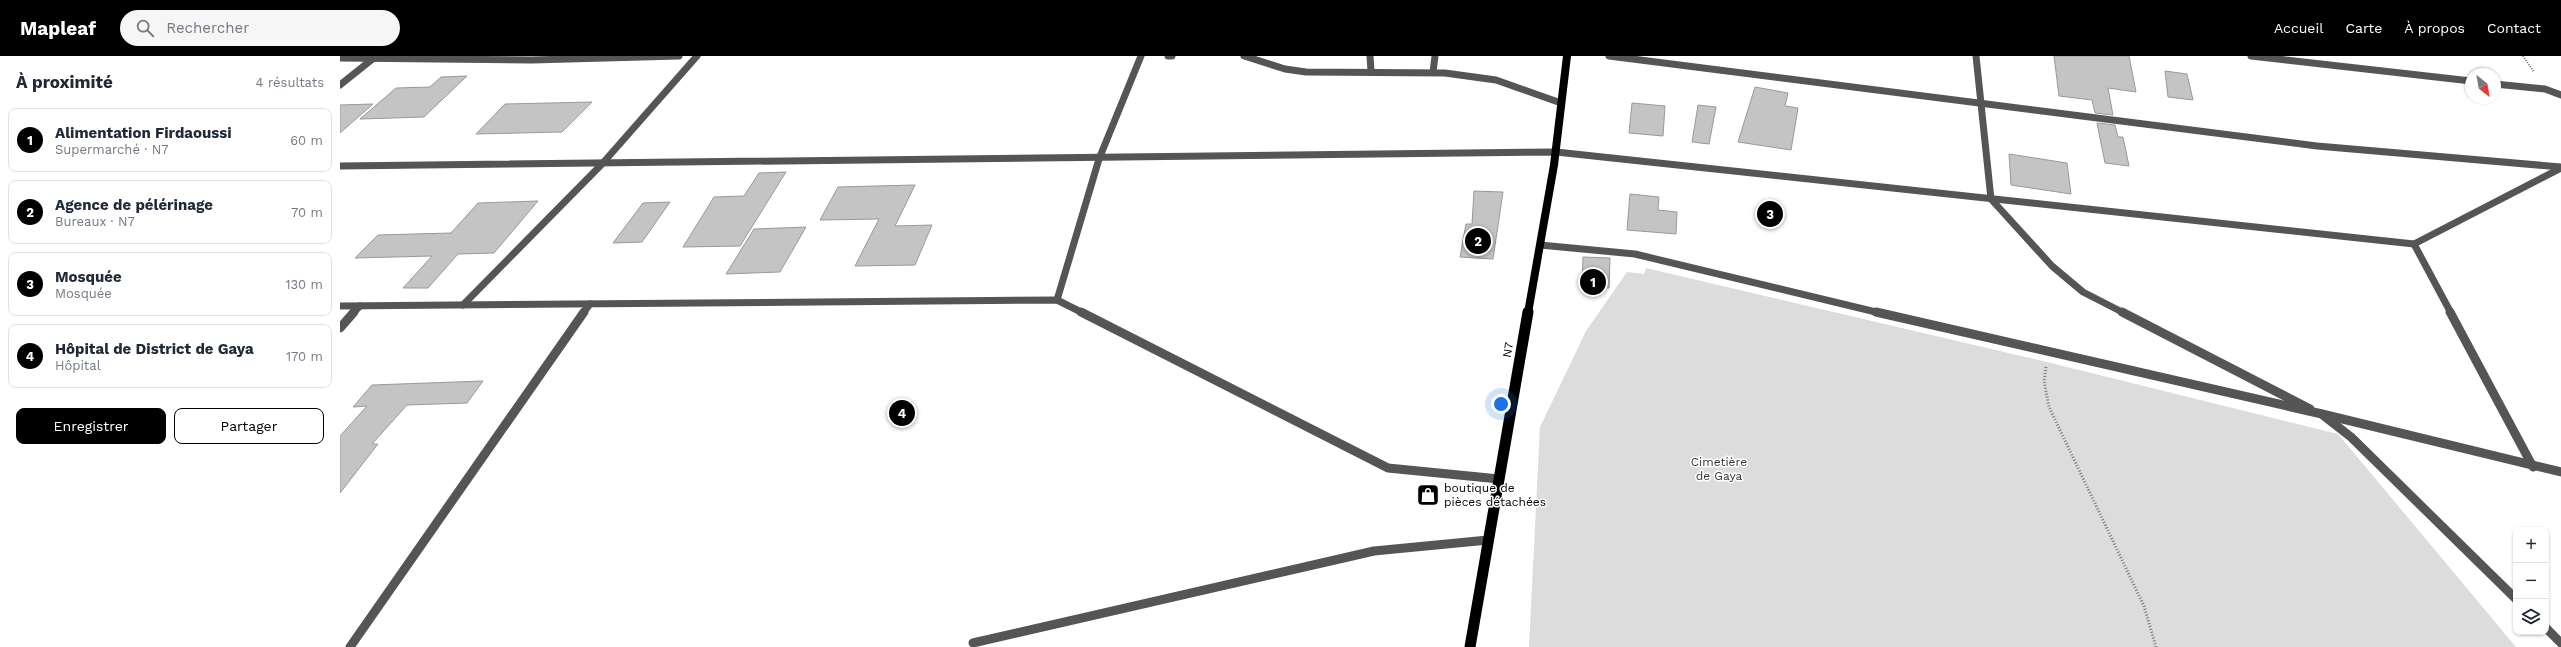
<!DOCTYPE html>
<html lang="fr">
<head>
<meta charset="utf-8">
<style>
	:root { --surface:#fff; --page:#f6f6f7; --text:#1f2937; --muted:#747a83; --line:#e0e1e3; --accent:#000 }
	body { margin:0; font-family:"Work Sans",sans-serif; background:var(--page); color:var(--text) }
	.controls { position:absolute; right:12px; bottom:12px; display:grid; overflow:hidden; border-radius:8px; box-shadow:0 1px 3px #0004 }
	.controls button { width:36px; height:36px; display:grid; place-items:center; padding:0; border:0; border-bottom:1px solid var(--line); background:var(--surface); color:var(--text); font:20px sans-serif }
	.compass { position:absolute; left:2125px; top:12px; width:36px; height:36px; border-radius:50%; background:var(--surface); box-shadow:0 1px 3px #0004; rotate:149deg }
	.you { position:absolute; left:1161px; top:348px; width:14px; height:14px; margin:-10px; border:3px solid #fff; border-radius:50%; background:#1a73e8; box-shadow:0 0 0 6px #1a73e833 }
	.badge { display:grid; place-items:center; width:26px; height:26px; border-radius:50%; background:var(--accent); color:#fff; font-size:13px; font-weight:700 }
	.pin { position:absolute; translate:-50% -50%; border:2px solid #fff; box-shadow:0 1px 4px #0006 }
	.list { margin:0; padding:0; list-style:none }
	h2 { display:flex; justify-content:space-between; align-items:center; height:52px; margin:0; padding:0 16px; font-size:17px }
	h2 small { font-size:13px; font-weight:400; color:var(--muted) }
	.list li { display:grid; grid-template-columns:26px 1fr auto; gap:12px; align-items:center; box-sizing:border-box; height:64px; margin:0 8px 8px; padding:0 8px; border:1px solid var(--line); border-radius:8px }
	.list b { display:block; font-size:15px; white-space:nowrap }
	.list p { margin:0; font-size:13px; white-space:nowrap; color:var(--muted) }
	.list em { font-size:13px; font-style:normal; color:var(--muted) }
	.actions { display:flex; gap:8px; padding:12px 16px }
	.actions a { flex:1; padding:9px 0; border:1px solid var(--accent); border-radius:8px; text-align:center; font-size:14px; color:var(--accent) }
	.actions .main { background:var(--accent); color:#fff }
	.icon { flex:none; width:22px; height:22px; fill:none; stroke:currentColor; stroke-width:2; stroke-linecap:round; stroke-linejoin:round }
	.map { position:relative; flex:none; width:2221px; height:591px; overflow:hidden }
	header { display:flex; align-items:center; gap:24px; box-sizing:border-box; height:56px; padding:0 20px; background:var(--accent); color:#fff }
	header strong { font-size:19px }
	nav { display:flex; gap:22px; margin-inline-start:auto; font-size:14px }
	.search { width:280px; height:36px; background:var(--page); display:flex; align-items:center; gap:10px; box-sizing:border-box; padding:0 14px; border-radius:22px; color:var(--muted); font-size:15px }
	main { display:flex }
	aside { flex:1; background:var(--surface) }
	.map>svg:first-child { display:block }
	.green { fill:#dcdcdc }
	.building { fill:#c4c4c4; stroke:#999 }
	.lines { fill:none; stroke-linecap:round; stroke-linejoin:round }
	.path-far1 { stroke:#777; stroke-width:2; stroke-dasharray:1 1.5; stroke-linecap:butt }
	.path { stroke:#777; stroke-width:3; stroke-dasharray:1 2; stroke-linecap:butt }
	.lane-far1 { stroke:#555; stroke-width:7 }
	.lane { stroke:#555; stroke-width:9 }
	.street-far1 { stroke:#555; stroke-width:7 }
	.street { stroke:#555; stroke-width:9 }
	.primary-far1 { stroke:#000; stroke-width:8 }
	.primary { stroke:#000; stroke-width:11 }
	.labels { text-anchor:middle; dominant-baseline:central; stroke-width:3; stroke-linejoin:round; paint-order:stroke }
	.street-label { font-size:12px; fill:#000; stroke:#fff }
	.park-label { font-size:12px; fill:#333; stroke:#fff }
	.poi-label { font-size:12px; fill:#000; stroke:#fff; text-anchor:start }
</style>
</head>
<body>
<header>
<strong>Mapleaf</strong>
<div class="search"><svg class="icon" aria-label="search" viewBox="0 0 24 24"><circle cx="10" cy="10" r="6"/><path d="M15 15l6 6"/></svg>Rechercher</div>
<nav><a>Accueil</a><a>Carte</a><a>À propos</a><a>Contact</a></nav>
</header>
<main>
<aside>
<h2>À proximité<small>4 résultats</small></h2>
<ul class="list">
<li><span class="badge">1</span><div><b>Alimentation Firdaoussi</b><p>Supermarché · N7</p></div><em>60 m</em></li>
<li><span class="badge">2</span><div><b>Agence de pélérinage</b><p>Bureaux · N7</p></div><em>70 m</em></li>
<li><span class="badge">3</span><div><b>Mosquée</b><p>Mosquée</p></div><em>130 m</em></li>
<li><span class="badge">4</span><div><b>Hôpital de District de Gaya</b><p>Hôpital</p></div><em>170 m</em></li>
</ul>
<div class="actions"><a class="main">Enregistrer</a><a>Partager</a></div>
</aside>
<div class="map">
<svg width="2221" height="591" viewBox="0 0 2221 591">
	<rect width="100%" height="100%" fill="#fff"/>
	<!-- green -->
	<polygon class="green" points="1306,212 1707,306 1998,378 2176,591 1189,591 1200,371 1246,275 1287,216 1304,218"/>
	<!-- building -->
	<g class="building">
		<polygon points="1714,0 1789,0 1796,36 1768,32 1773,59 1755,57 1752,44 1719,40"/>
		<polygon points="1825,15 1847,18 1853,44 1828,41"/>
		<polygon points="127,20 84,61 20,63 56,32 90,31 101,21"/>
		<polygon points="1415,31 1448,37 1445,50 1458,52 1451,94 1398,86"/>
		<polygon points="252,46 222,76 136,78 165,48"/>
		<polygon points="1292,47 1325,50 1323,80 1289,77"/>
		<polygon points="33,48 0,77 0,49"/>
		<polygon points="1358,49 1376,51 1369,88 1352,86"/>
		<polygon points="1757,67 1775,69 1778,81 1783,81 1789,110 1765,107"/>
		<polygon points="1669,98 1727,107 1731,138 1671,129"/>
		<polygon points="446,116 400,190 343,191 374,141 404,140 419,117"/>
		<polygon points="575,129 555,170 592,169 575,209 515,210 539,163 480,164 498,131"/>
		<polygon points="1134,135 1163,136 1153,203 1120,201 1126,168 1132,168"/>
		<polygon points="1290,138 1319,141 1318,154 1337,156 1336,178 1287,174"/>
		<polygon points="198,145 154,197 118,198 88,232 63,232 92,200 15,202 38,179 111,177 138,147"/>
		<polygon points="330,146 302,186 273,187 303,147"/>
		<polygon points="466,171 440,216 386,218 414,173"/>
		<polygon points="1243,201 1270,202 1269,232 1242,231"/>
		<polygon points="143,325 127,347 67,349 32,388 38,388 0,437 0,380 27,350 13,351 32,329"/>
	</g>
	<g class="lines">
		<!-- path-far1 -->
		<polyline class="path-far1" points="2183,0 2194,16"/>
		<!-- path -->
		<polyline class="path" points="1706,311 1704,325 1709,351 1804,550 1816,591"/>
		<!-- lane-far1 -->
		<g class="lane-far1">
			<polyline points="828,0 832,0"/>
			<polyline points="904,0 945,13 966,16 1105,17 1156,24 1221,47"/>
			<polyline points="1093,16 1095,0"/>
		</g>
		<!-- lane -->
		<polyline class="lane" points="633,587 1034,495 1148,484"/>
		<!-- street-far1 -->
		<g class="street-far1">
			<polyline points="1030,0 1031,15"/>
			<polyline points="1269,0 1977,90 2221,111"/>
			<polyline points="1636,0 1651,143 1712,210 1743,236 1784,257"/>
			<polyline points="1911,0 2131,25"/>
			<polyline points="0,2 192,4 339,0"/>
			<polyline points="2155,28 2205,33 2221,39"/>
			<polyline points="0,29 35,1"/>
			<polyline points="0,110 1216,96 2074,188 2221,112"/>
			<polyline points="2074,188 2111,257"/>
			<polyline points="1200,189 1295,198 1540,257"/>
			<polyline points="717,244 759,103 801,0"/>
			<polyline points="123,249 262,108 357,0"/>
			<polyline points="0,250 717,244 743,257"/>
			<polyline points="13,257 20,250"/>
			<polyline points="243,257 250,248"/>
		</g>
		<!-- street -->
		<g class="street">
			<polyline points="741,256 1048,412 1159,423"/>
			<polyline points="1536,256 1982,358 2221,416"/>
			<polyline points="1782,256 1970,353"/>
			<polyline points="2110,256 2193,411"/>
			<polyline points="0,272 14,256"/>
			<polyline points="1984,360 2011,381 2176,543"/>
			<polyline points="2206,572 2221,587"/>
			<polyline points="10,591 244,256"/>
		</g>
		<!-- primary-far1 -->
		<polyline class="primary-far1" points="1188,257 1214,109 1227,0"/>
		<!-- primary -->
		<polyline class="primary" points="1130,591 1188,256"/>
	</g>
	<!-- icons -->
	<defs>
		<g id="shop-square" transform="scale(1.15)"><rect x="-9" y="-9" width="18" height="18" rx="4" fill="#000" stroke="#fff"/><path d="M-5-2.5h2.3a2.7 3.5 0 0 1 5.4 0H5L5.5 6h-11ZM-1.5-2.5h3a1.5 2.3 0 0 0-3 0Z" fill="#fff"/></g>
	</defs>
	<g fill-rule="evenodd">
		<use href="#shop-square" x="1088" y="439"/>
	</g>
	<g class="labels">
		<!-- street labels -->
		<g class="street-label">
			<text transform="translate(1168 294) rotate(-80)">N7</text>
		</g>
		<!-- park labels -->
		<g class="park-label">
			<text x="1379" y="406">Cimetière<tspan x="1379" dy="14">de Gaya</tspan></text>
		</g>
		<!-- poi labels -->
		<g class="poi-label">
			<text x="1104" y="432">boutique de<tspan x="1104" dy="14">pièces détachées</tspan></text>
		</g>
	</g>
</svg>
<div class="controls">
<button>+</button>
<button>−</button>
<button><svg class="icon" aria-label="layers" viewBox="0 0 24 24"><path d="M12 4l9 5-9 5-9-5zM3 14l9 5 9-5"/></svg></button>
</div>
<svg class="compass" viewBox="-18 -18 36 36"><path d="M0-13l5 13h-10z" fill="#e53935"/><path d="M0 13l5-13h-10z" fill="#747a83"/></svg>
<div class="you"></div>
<div class="pin badge" style="left:1253px;top:226px">1</div>
<div class="pin badge" style="left:1138px;top:185px">2</div>
<div class="pin badge" style="left:1430px;top:158px">3</div>
<div class="pin badge" style="left:562px;top:357px">4</div>
</div>
</main>
</body>
</html>
